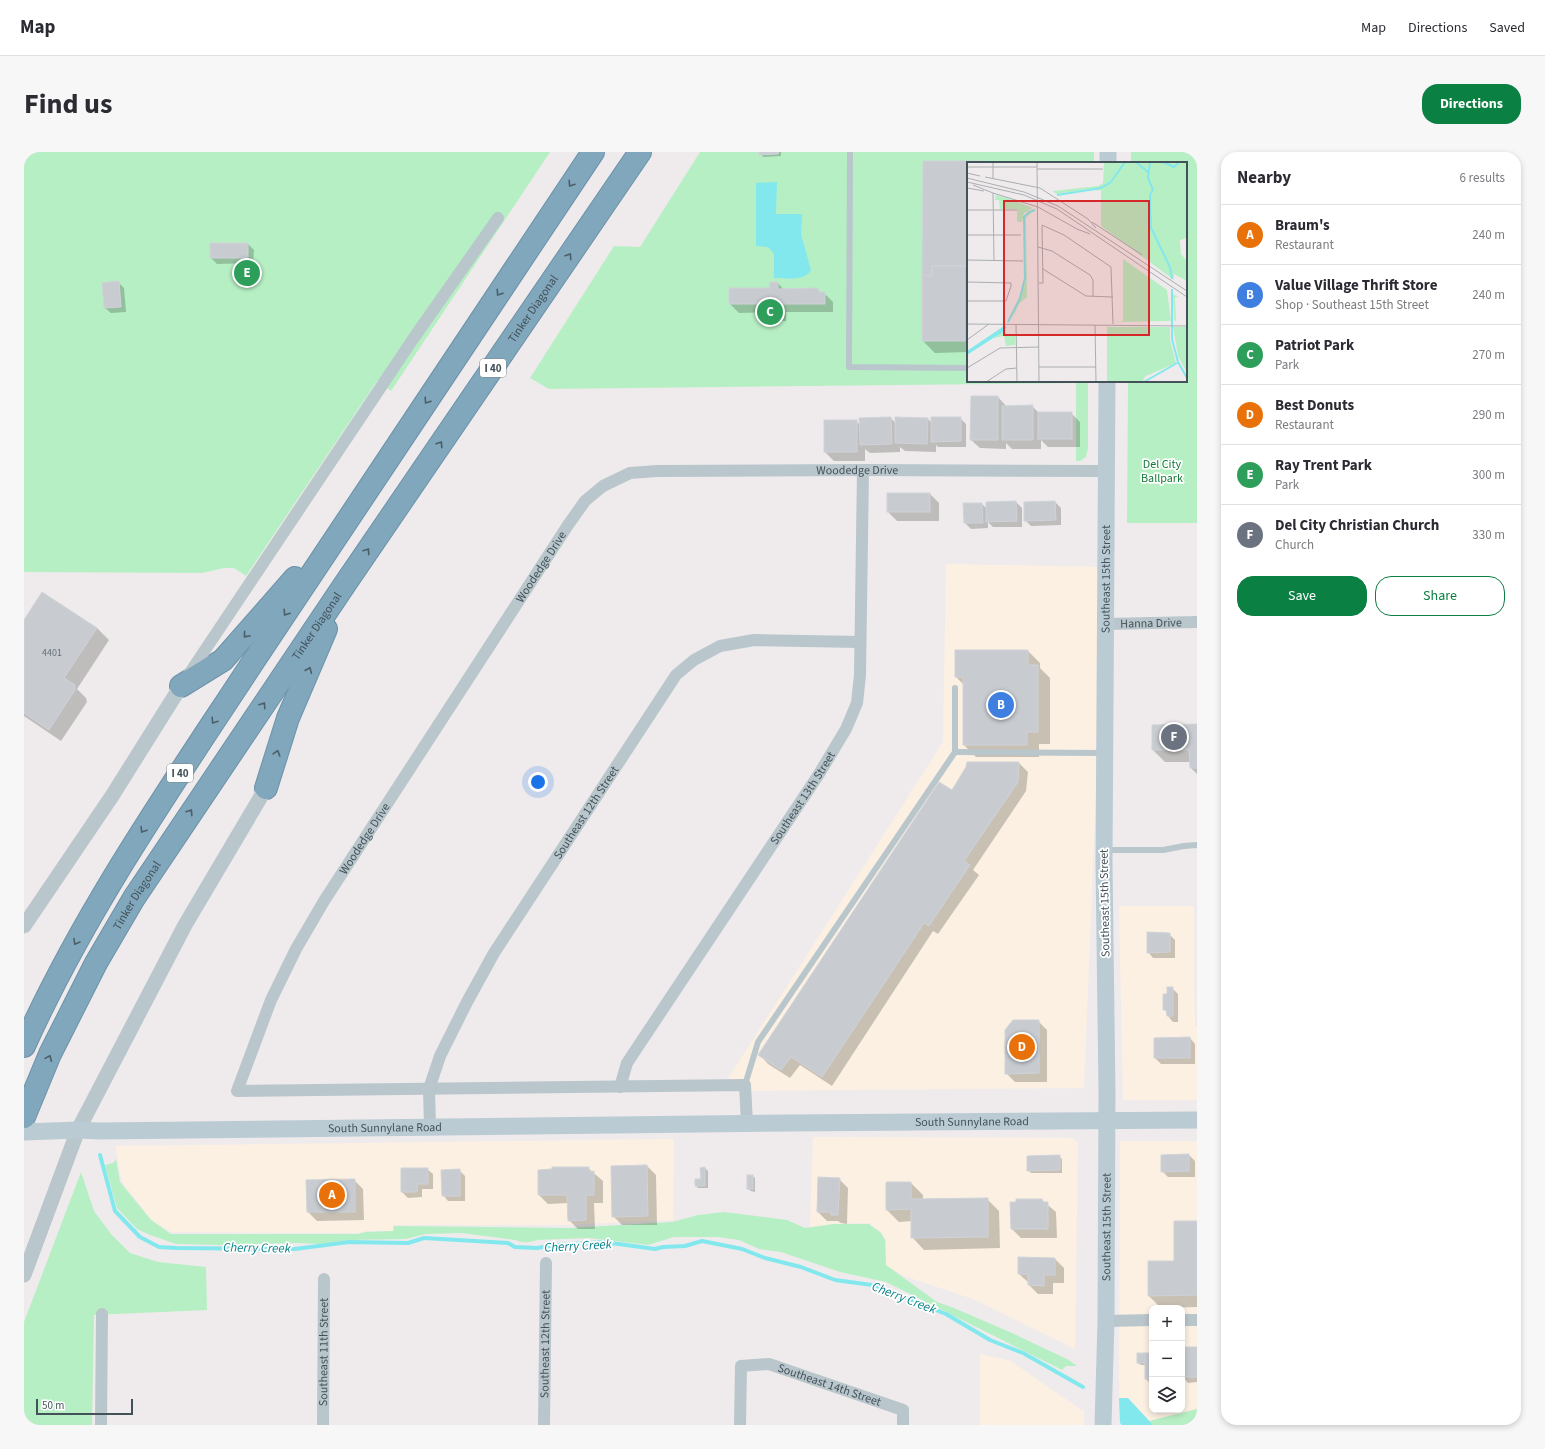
<!DOCTYPE html>
<html lang="en">
<head>
<meta charset="utf-8">
<style>
	:root { --surface:#fff; --page:#f7f7f7; --text:#2b2b33; --muted:#7c7c81; --line:#e1e1e2; --accent:#0b8043 }
	body { margin:0; font-family:"Source Sans 3",sans-serif; background:var(--page); color:var(--text) }
	.controls { position:absolute; right:12px; bottom:12px; display:grid; overflow:hidden; border-radius:8px; box-shadow:0 2px 6px #0003 }
	.controls button { width:36px; height:36px; display:grid; place-items:center; padding:0; border:0; border-bottom:1px solid var(--line); background:var(--surface); color:var(--text); font:20px sans-serif }
	.scale { position:absolute; left:12px; bottom:10px; width:97px; box-sizing:border-box; padding-left:4px; border:2px solid #435259; border-top:0; font-size:11px; line-height:14px; white-space:nowrap; color:#435259; -webkit-text-stroke:3px #fff; paint-order:stroke }
	.you { position:absolute; left:514px; top:630px; width:14px; height:14px; margin:-10px; border:3px solid #fff; border-radius:50%; background:#1a73e8; box-shadow:0 0 0 6px #1a73e833 }
	.badge { display:grid; place-items:center; width:26px; height:26px; border-radius:50%; background:var(--accent); color:#fff; font-size:13px; font-weight:700 }
	.pin { position:absolute; translate:-50% -50%; border:2px solid #fff; box-shadow:0 1px 4px #0006 }
	.list { margin:0; padding:0; list-style:none }
	h2 { display:flex; justify-content:space-between; align-items:center; height:52px; margin:0; padding:0 16px; font-size:17px }
	h2 small { font-size:13px; font-weight:400; color:var(--muted) }
	.list li { display:grid; grid-template-columns:26px 1fr auto; gap:12px; align-items:center; box-sizing:border-box; height:60px; padding:0 16px; border-top:1px solid var(--line) }
	.list b { display:block; font-size:15px; white-space:nowrap }
	.list p { margin:0; font-size:13px; white-space:nowrap; color:var(--muted) }
	.list em { font-size:13px; font-style:normal; color:var(--muted) }
	.actions { display:flex; gap:8px; padding:12px 16px }
	.actions a { flex:1; padding:9px 0; border:1px solid var(--accent); border-radius:16px; text-align:center; font-size:14px; color:var(--accent) }
	.actions .main { background:var(--accent); color:#fff }
	.icon { flex:none; width:22px; height:22px; fill:none; stroke:currentColor; stroke-width:2; stroke-linecap:round; stroke-linejoin:round }
	.map { position:relative; flex:none; width:1173px; height:1273px; overflow:hidden; border-radius:16px }
	header { display:flex; align-items:center; gap:24px; box-sizing:border-box; height:56px; padding:0 20px; background:var(--surface); border-bottom:1px solid var(--line) }
	header strong { font-size:19px }
	nav { display:flex; gap:22px; margin-inline-start:auto; font-size:14px }
	.intro { display:flex; align-items:center; justify-content:space-between; box-sizing:border-box; height:96px; padding:0 24px }
	h1 { margin:0; font-size:28px }
	.button { padding:10px 18px; border-radius:16px; background:var(--accent); color:#fff; font-size:14px; font-weight:700 }
	main { display:flex; gap:24px; padding:0 24px }
	aside { flex:1; background:var(--surface); border-radius:16px; box-shadow:0 2px 6px #0003 }
	.map>svg:first-child { display:block }
	.commercial { fill:#fcf0e2; fill-rule:evenodd }
	.green { fill:#b7efc4 }
	.water { fill:#82e8ee }
	.shadow { fill:#0003 }
	.lines { fill:none; stroke-linecap:round; stroke-linejoin:round }
	.stream { stroke:#82e8ee; stroke-width:4 }
	.building { fill:#c8ccd1; stroke:#cfd3d8 }
	.motorway-casing { stroke:#6c92a9; stroke-width:24 }
	.service { stroke:#b9c6cc; stroke-width:6 }
	.minor { stroke:#b9c6cc; stroke-width:12 }
	.tertiary { stroke:#b9c6cc; stroke-width:15 }
	.secondary { stroke:#bbcbd4; stroke-width:17 }
	.motorway { stroke:#81a7bd; stroke-width:22 }
	.oneway { stroke:#4c5f68 }
	.labels { text-anchor:middle; dominant-baseline:central; stroke-width:3.5; stroke-linejoin:round; paint-order:stroke }
	.number-label { font-size:10px; fill:#647077 }
	.shield { fill:#fff; stroke:#7b868b; stroke-width:1 }
	.shield-label { font-size:11px; font-weight:bold; fill:#435259 }
	.street-label { font-size:12px; fill:#435259; stroke:#fff }
	.park-label { font-size:12px; fill:#137b37; stroke:#fff }
	.water-label { font-size:13px; font-style:italic; fill:#0a838a; stroke:#fff }
	.inset-river { fill:none; stroke:#82e8ee; stroke-width:2 }
	.inset-road { fill:none; stroke:#aaaeb1; stroke-width:1 }
	.view { fill:#d62828; fill-opacity:0.15; stroke:#d62828; stroke-width:2 }
	.inset-edge { fill:none; stroke:#435259; stroke-width:2 }
</style>
</head>
<body>
<header>
<strong>Map</strong>
<nav><a>Map</a><a>Directions</a><a>Saved</a></nav>
</header>
<div class="intro"><h1>Find us</h1><a class="button">Directions</a></div>
<main>
<div class="map">
<svg width="1173" height="1273" viewBox="0 0 1173 1273">
	<rect width="100%" height="100%" fill="#efebec"/>
	<!-- commercial -->
	<g class="commercial">
		<polygon points="922,412 1081,415 1060,936 705,939 705,925 919,590"/>
		<polygon points="1095,754 1170,754 1171,874 1173,874 1173,948 1099,948"/>
		<polygon points="789,985 1048,986 1054,990 1051,1197 949,1147 880,1124 862,1113 862,1088 858,1081 845,1071 810,1072 786,1075"/>
		<polygon points="650,987 649,1068 542,1073 369,1073 369,1079 342,1079 334,1081 147,1080 128,1068 98,1030 91,994"/>
		<path d="M1096,989H1173V1257L1125,1269L1104,1246H1095ZM1128,1156H1158V1258H1128Z"/>
		<polygon points="956,1202 987,1209 1060,1260 1060,1273 956,1273"/>
	</g>
	<!-- green -->
	<g class="green">
		<polygon points="0,0 526,0 367,239 353,229 222,424 210,416 200,416 178,421 0,420"/>
		<polygon points="676,0 1070,0 1070,11 944,11 944,229 1068,229 1068,231 1064,231 1064,296 1062,305 1056,309 1052,309 1052,231 525,237 506,226 590,94 616,95"/>
		<polygon points="1107,0 1173,0 1173,371 1103,371 1104,229 1162,229 1162,11 1107,11"/>
		<path d="M92,1007L96,1030L127,1068L147,1082H334L342,1080L369,1079L370,1074L545,1076L648,1070L674,1063L700,1060L763,1068L781,1076L810,1072H845L857,1081L861,1088L862,1113L913,1150L930,1156L988,1181L1045,1208L1053,1214H1042L1038,1218L862,1130L816,1120L757,1100L735,1097L715,1088L694,1085H650L624,1093L565,1086L513,1088C505,1091 499,1091 491,1088L437,1081L401,1082L382,1087L325,1088L296,1092L273,1091L196,1093L152,1092L126,1083L113,1077L93,1056L81,1013L89,1011Z"/>
		<polygon points="57,1020 70,1059 87,1082 106,1101 134,1110 182,1115 183,1158 70,1163 68,1273 0,1273 0,1170"/>
		<polygon points="1173,1257 1173,1273 1129,1273 1125,1269"/>
	</g>
	<!-- water -->
	<g class="water">
		<path d="M753,30L752,62H778L777,82L787,118C780,130 762,126 750,126V102L744,95L732,94V31Z"/>
		<polygon points="1095,1246 1104,1246 1129,1273 1098,1273 1096,1271"/>
	</g>
	<!-- shadow -->
	<g class="shadow">
		<polygon points="736,0 757,0 757,4 739,5"/>
		<polygon points="900,10 956,10 957,11 944,11 944,200 911,201 899,189"/>
		<polygon points="224,92 230,98 229,111 193,112 187,106"/>
		<polygon points="94,130 100,136 102,160 87,161 81,156"/>
		<polygon points="754,131 760,138 793,137 797,141 800,141 809,150 809,160 762,160 762,169 756,169 747,160 715,161 706,152 746,137"/>
		<polygon points="974,245 983,255 1008,254 1015,261 1047,261 1056,270 1056,295 1024,295 1017,288 1017,297 988,297 982,291 982,297 956,296 947,288"/>
		<polygon points="867,266 872,272 904,267 908,271 936,266 942,272 942,295 914,295 912,293 912,300 881,299 876,295 876,300 846,301 841,297 841,309 810,309 801,300 832,269 836,273"/>
		<polygon points="906,342 915,351 915,369 873,369 864,360"/>
		<polygon points="992,350 998,356 998,375 969,375 964,370 964,376 947,377 941,371 958,352 963,357"/>
		<polygon points="1031,350 1037,356 1037,373 1007,374 1001,368 1001,351"/>
		<polygon points="18,442 73,476 85,488 53,537 62,546 63,550 37,589 0,564 0,469"/>
		<polygon points="1004,499 1016,511 1016,516 1026,526 1026,592 1015,592 1015,605 952,605 940,593 940,533 932,525"/>
		<polygon points="1173,573 1173,622 1167,616 1167,610 1141,610 1129,598"/>
		<polygon points="995,611 1004,620 1002,639 949,718 955,723 914,782 909,779 808,934 776,913 766,926 744,912 736,903 929,640 943,615"/>
		<polygon points="1145,782 1151,788 1151,806 1129,806 1124,800"/>
		<polygon points="1148,836 1154,842 1154,870 1149,870 1144,864 1144,860 1140,857"/>
		<polygon points="1014,869 1023,878 1023,930 991,930 982,921"/>
		<polygon points="1166,886 1171,892 1171,912 1137,912 1131,906 1131,887"/>
		<polygon points="1165,1003 1171,1009 1171,1025 1144,1025 1138,1019"/>
		<polygon points="1035,1004 1038,1007 1038,1021 1007,1021 1004,1018"/>
		<polygon points="623,1014 632,1023 633,1073 598,1073 589,1064"/>
		<polygon points="564,1016 579,1029 579,1051 570,1051 571,1077 554,1077 545,1068 544,1051 524,1052 515,1043"/>
		<polygon points="681,1016 684,1019 684,1036 674,1036 672,1034 678,1028"/>
		<polygon points="403,1017 409,1022 409,1037 398,1037 398,1045 384,1046 378,1040"/>
		<polygon points="435,1018 441,1024 441,1049 424,1049 419,1043"/>
		<polygon points="728,1024 731,1026 731,1040 727,1039 724,1037"/>
		<polygon points="815,1027 824,1036 823,1072 817,1071 814,1069 803,1069 794,1060"/>
		<polygon points="330,1028 339,1037 340,1068 293,1069 284,1060"/>
		<polygon points="887,1031 899,1043 899,1048 963,1047 975,1059 976,1096 900,1098 888,1085 888,1069 875,1070 863,1058"/>
		<polygon points="1018,1048 1032,1060 1033,1086 997,1086 988,1077"/>
		<polygon points="1173,1070 1173,1155 1137,1156 1125,1144 1151,1110"/>
		<polygon points="1031,1107 1040,1116 1040,1131 1029,1131 1029,1142 1014,1142 1005,1133 1005,1131 995,1122"/>
		<polygon points="1173,1196 1173,1230 1164,1231 1159,1225"/>
		<polygon points="1128,1202 1128,1233 1122,1227 1122,1213 1117,1213 1114,1211"/>
	</g>
	<g class="lines">
		<!-- stream -->
		<polyline class="stream" points="76,1003 91,1059 116,1085 135,1095 153,1096 271,1097 325,1090 384,1091 400,1086 484,1091 491,1095 513,1096 533,1093 580,1090 631,1097 639,1095 661,1094 678,1089 718,1097 741,1106 777,1115 811,1128 848,1133 922,1162 966,1188 999,1201 1059,1235"/>
	</g>
	<!-- building -->
	<g class="building">
		<polygon points="735,0 755,0 754,2 735,3"/>
		<polygon points="899,9 957,9 957,11 944,11 944,114 908,114 908,124 898,123"/>
		<rect x="186" y="91" width="38" height="15"/>
		<polygon points="908,114 941,114 941,189 898,189 898,123 908,124"/>
		<polygon points="95,129 97,155 80,156 78,131"/>
		<polygon points="746,130 754,130 754,137 794,136 794,140 801,140 801,152 753,152 753,160 746,160 746,152 705,152 705,136 745,136"/>
		<polygon points="947,244 974,244 974,288 946,288"/>
		<polygon points="1009,253 1009,288 978,288 978,254"/>
		<rect x="1014" y="260" width="34" height="27"/>
		<polygon points="867,265 868,292 836,293 835,266"/>
		<polygon points="871,265 904,266 903,292 871,291"/>
		<polygon points="907,265 937,265 937,289 907,290"/>
		<rect x="800" y="268" width="33" height="32"/>
		<rect x="863" y="341" width="43" height="19"/>
		<polygon points="992,349 993,369 962,370 962,350"/>
		<polygon points="1031,349 1032,368 1000,369 1000,350"/>
		<polygon points="939,351 958,351 959,371 940,371"/>
		<polygon points="18,440 73,476 40,526 51,533 51,538 25,578 0,561 0,468"/>
		<polygon points="931,498 1004,498 1004,513 1014,513 1014,580 1003,580 1003,593 939,593 939,525 931,525"/>
		<polygon points="1173,572 1173,616 1166,616 1165,598 1128,598 1128,573"/>
		<polygon points="943,610 995,610 994,630 940,709 946,713 905,774 900,771 798,925 767,905 757,918 734,903 915,630 928,638 942,615"/>
		<polygon points="1123,780 1146,781 1146,800 1123,801"/>
		<polygon points="1143,835 1149,835 1149,864 1143,864 1142,858 1139,858 1139,842 1143,842"/>
		<polygon points="989,868 1015,868 1015,921 981,922 981,878"/>
		<polygon points="1166,885 1166,906 1130,906 1130,886"/>
		<polygon points="1165,1002 1165,1019 1137,1020 1137,1003"/>
		<polygon points="1036,1003 1036,1018 1003,1019 1003,1004"/>
		<polygon points="623,1013 624,1064 588,1065 587,1014"/>
		<polygon points="528,1015 565,1015 565,1020 570,1019 570,1043 562,1043 562,1068 544,1069 543,1043 514,1043 514,1018 528,1017"/>
		<polygon points="681,1015 681,1034 671,1034 671,1027 677,1027 676,1016"/>
		<polygon points="377,1016 404,1016 404,1032 393,1032 393,1040 377,1040"/>
		<polygon points="436,1017 436,1044 418,1044 417,1018"/>
		<rect x="723" y="1023" width="6" height="14"/>
		<polygon points="794,1025 816,1026 814,1063 807,1063 807,1060 793,1060"/>
		<polygon points="331,1027 331,1060 283,1060 282,1028"/>
		<polygon points="862,1030 887,1030 887,1047 964,1046 964,1085 887,1086 887,1057 862,1058"/>
		<polygon points="992,1047 1018,1047 1019,1050 1024,1050 1024,1077 987,1077 986,1050 992,1050"/>
		<polygon points="1150,1069 1173,1069 1173,1143 1124,1144 1124,1109 1150,1109"/>
		<polygon points="994,1105 1031,1106 1031,1123 1020,1123 1020,1134 1004,1133 1004,1122 994,1122"/>
		<rect x="1158" y="1195" width="15" height="30"/>
		<rect x="1113" y="1201" width="8" height="10"/>
		<rect x="1121" y="1201" width="7" height="26"/>
	</g>
	<g class="lines">
		<!-- motorway casing -->
		<g class="motorway-casing">
			<g id="motorway">
				<polyline points="157,534 199,508 271,426"/>
				<polyline points="242,636 264,566 302,477"/>
				<path d="M0,894C61,758 147,635 229,510C342,340 456,170 569,0"/>
				<path id="s10" d="M0,965L26,902L72,811L110,746L321,432L616,0"/>
			</g>
		</g>
		<!-- service -->
		<g class="service">
			<polyline points="826,0 825,215 944,216"/>
			<polyline points="931,600 1079,601"/>
			<polyline points="1082,698 1139,698 1160,694 1173,693"/>
			<polyline points="721,933 734,890 931,600 931,536"/>
		</g>
		<!-- minor -->
		<g class="minor">
			<path id="s1" d="M1081,472L1173,470"/>
			<polyline points="163,525 389,187 474,66"/>
			<path id="s2" d="M596,935L603,911L795,622L822,577L833,551L836,523L839,318"/>
			<path id="s3" d="M723,971L721,933L213,939L247,848L272,797L300,749L544,373L561,349L579,334L606,321L633,319L839,318L1081,319"/>
			<path id="s4" d="M406,975L405,937L416,904L443,850L470,801L652,523L670,508L696,494L730,488L836,490"/>
			<polyline points="1158,1168 1173,1168"/>
			<polyline points="1082,1169 1128,1168"/>
			<polyline points="77,1273 78,1162"/>
			<path id="s5" d="M299,1273L300,1127"/>
			<path id="s6" d="M520,1273L522,1111"/>
			<path id="s7" d="M716,1273L717,1214L745,1212L879,1258V1273"/>
		</g>
		<!-- tertiary -->
		<g class="tertiary">
			<polyline points="0,774 88,644 157,534"/>
			<polyline points="0,1123 54,978 161,773 242,636"/>
		</g>
		<!-- secondary -->
		<g class="secondary">
			<polyline points="1084,11 1084,0"/>
			<path id="s8" d="M0,980L54,978L75,979L766,971L1173,968"/>
			<path id="s9" d="M1079,1273L1082,1169L1083,941L1080,711L1083,229"/>
		</g>
		<!-- motorway -->
		<use href="#motorway" class="motorway"/>
	</g>
	<!-- one-way arrows -->
	<defs><path id="oneway-chevron" d="M-2-3.5L2.5 0L-2 3.5" fill="none" stroke-width="1.6" stroke-linecap="round" stroke-linejoin="round"/></defs>
	<g class="oneway">
		<use href="#oneway-chevron" transform="translate(547 32) rotate(124)"/>
		<use href="#oneway-chevron" transform="translate(545 104) rotate(-56)"/>
		<use href="#oneway-chevron" transform="translate(475 141) rotate(124)"/>
		<use href="#oneway-chevron" transform="translate(403 249) rotate(124)"/>
		<use href="#oneway-chevron" transform="translate(416 292) rotate(-56)"/>
		<use href="#oneway-chevron" transform="translate(343 399) rotate(-56)"/>
		<use href="#oneway-chevron" transform="translate(262 461) rotate(123)"/>
		<use href="#oneway-chevron" transform="translate(222 483) rotate(131)"/>
		<use href="#oneway-chevron" transform="translate(285 518) rotate(-67)"/>
		<use href="#oneway-chevron" transform="translate(239 553) rotate(-56)"/>
		<use href="#oneway-chevron" transform="translate(190 569) rotate(123)"/>
		<use href="#oneway-chevron" transform="translate(253 601) rotate(-73)"/>
		<use href="#oneway-chevron" transform="translate(166 660) rotate(-56)"/>
		<use href="#oneway-chevron" transform="translate(119 678) rotate(122)"/>
		<use href="#oneway-chevron" transform="translate(52 790) rotate(120)"/>
		<use href="#oneway-chevron" transform="translate(25 906) rotate(-66)"/>
	</g>
	<g class="labels">
		<!-- number labels -->
		<g class="number-label">
			<text x="28" y="501">4401</text>
		</g>
		<!-- shield labels -->
		<g class="shield">
			<rect x="456" y="207" width="26" height="18" rx="3"/>
			<rect x="143" y="612" width="26" height="18" rx="3"/>
		</g>
		<g class="shield-label">
			<text x="469" y="216">I 40</text>
			<text x="156" y="621">I 40</text>
		</g>
		<!-- street labels -->
		<g class="street-label">
			<text stroke="none"><textPath href="#s10" startOffset="957">Tinker Diagonal</textPath></text>
			<text stroke="none"><textPath href="#s3" startOffset="1514">Woodedge Drive</textPath></text>
			<text stroke="none"><textPath href="#s3" startOffset="1154">Woodedge Drive</textPath></text>
			<text stroke="none"><textPath href="#s9" startOffset="846">Southeast 15th Street</textPath></text>
			<text stroke="none"><textPath href="#s1" startOffset="46">Hanna Drive</textPath></text>
			<text stroke="none"><textPath href="#s10" startOffset="573">Tinker Diagonal</textPath></text>
			<text stroke="none"><textPath href="#s2" startOffset="343">Southeast 13th Street</textPath></text>
			<text stroke="none"><textPath href="#s4" startOffset="357">Southeast 12th Street</textPath></text>
			<text stroke="none"><textPath href="#s3" startOffset="830">Woodedge Drive</textPath></text>
			<text stroke="none"><textPath href="#s10" startOffset="249">Tinker Diagonal</textPath></text>
			<text transform="translate(1081 751) rotate(-91)">Southeast 15th Street</text>
			<text stroke="none"><textPath href="#s8" startOffset="948">South Sunnylane Road</textPath></text>
			<text stroke="none"><textPath href="#s8" startOffset="361">South Sunnylane Road</textPath></text>
			<text stroke="none"><textPath href="#s9" startOffset="198">Southeast 15th Street</textPath></text>
			<text stroke="none"><textPath href="#s6" startOffset="81">Southeast 12th Street</textPath></text>
			<text stroke="none"><textPath href="#s5" startOffset="73">Southeast 11th Street</textPath></text>
			<text stroke="none"><textPath href="#s7" startOffset="151">Southeast 14th Street</textPath></text>
		</g>
		<!-- park labels -->
		<g class="park-label">
			<text x="1138" y="312">Del City<tspan x="1138" dy="14">Ballpark</tspan></text>
		</g>
		<!-- water labels -->
		<g class="water-label">
			<text transform="translate(554 1094) rotate(-3)">Cherry Creek</text>
			<text transform="translate(233 1096) rotate(1)">Cherry Creek</text>
			<text transform="translate(880 1146) rotate(21)">Cherry Creek</text>
		</g>
	</g>
	<!-- overview -->
	<g transform="translate(943 10)">
		<rect width="220" height="220" fill="#efebec"/>
		<path d="M137,0H220V76L213,78L214,92L220,99V119L207,112V118L134,64V28L92,33L127,29L135,25L89,32L86,29L131,24L136,21ZM29,33L43,37L66,46L57,51L55,60H50V47H33L32,38H28ZM67,48L59,56L60,135L52,142L44,159L59,118L58,56L62,50ZM156,97L200,128L204,159L147,160L156,159ZM206,132L211,135H208L209,160L207,157ZM140,165H203V178L209,201L179,214L175,220H140ZM206,165H220V211L211,194ZM38,167L39,174H48V183L39,184L37,174L26,176Z" fill="#b7efc4"/>
		<path d="M37,164L40,165L34,171L0,193V189Z" fill="#82e8ee"/>
		<path class="inset-river" d="M169,0L181,10M183,0L181,16L186,28L183,33L184,66L203,105L205,117M196,0L207,5L212,0M90,33L134,26L144,20L158,0M205,127V177L211,200L220,216M41,160L53,136L58,116L57,55L62,50L68,48M177,220L210,201"/>
		<path class="inset-road" d="M70,0L72,220M0,5H70M70,7H136M0,11L13,14M18,15L73,26L121,57M0,16L57,30L91,44L220,129M26,17V0M0,20L57,33L90,47L220,135M6,23L26,31M0,26L17,29M26,31L71,45L110,67M26,31L27,98M0,48H50M121,57L129,66M125,60L175,93M110,67L123,72M0,73H54M71,85L85,89L123,113L126,118V134M0,98L56,99M76,107L119,134L146,135M0,120L44,121V124L39,139H0M72,121H76L75,63L97,73L144,105L146,162M0,162L220,164M49,162L50,220M128,163L129,220M0,178L22,162M72,205H129M0,206L33,186L72,185M19,220L39,207L50,206"/>
		<path class="view" d="M37,39H182V173H37Z"/>
		<rect width="220" height="220" class="inset-edge"/>
	</g>
</svg>
<div class="controls">
<button>+</button>
<button>−</button>
<button><svg class="icon" aria-label="layers" viewBox="0 0 24 24"><path d="M12 4l9 5-9 5-9-5zM3 14l9 5 9-5"/></svg></button>
</div>
<div class="scale">50 m</div>
<div class="you"></div>
<div class="pin badge" style="left:308px;top:1043px;background:#e8710a">A</div>
<div class="pin badge" style="left:977px;top:553px;background:#3f7fe0">B</div>
<div class="pin badge" style="left:746px;top:160px;background:#2e9e5b">C</div>
<div class="pin badge" style="left:998px;top:895px;background:#e8710a">D</div>
<div class="pin badge" style="left:223px;top:121px;background:#2e9e5b">E</div>
<div class="pin badge" style="left:1150px;top:585px;background:#6b7280">F</div>
</div>
<aside>
<h2>Nearby<small>6 results</small></h2>
<ul class="list">
<li><span class="badge" style="background:#e8710a">A</span><div><b>Braum's</b><p>Restaurant</p></div><em>240 m</em></li>
<li><span class="badge" style="background:#3f7fe0">B</span><div><b>Value Village Thrift Store</b><p>Shop · Southeast 15th Street</p></div><em>240 m</em></li>
<li><span class="badge" style="background:#2e9e5b">C</span><div><b>Patriot Park</b><p>Park</p></div><em>270 m</em></li>
<li><span class="badge" style="background:#e8710a">D</span><div><b>Best Donuts</b><p>Restaurant</p></div><em>290 m</em></li>
<li><span class="badge" style="background:#2e9e5b">E</span><div><b>Ray Trent Park</b><p>Park</p></div><em>300 m</em></li>
<li><span class="badge" style="background:#6b7280">F</span><div><b>Del City Christian Church</b><p>Church</p></div><em>330 m</em></li>
</ul>
<div class="actions"><a class="main">Save</a><a>Share</a></div>
</aside>
</main>
</body>
</html>
